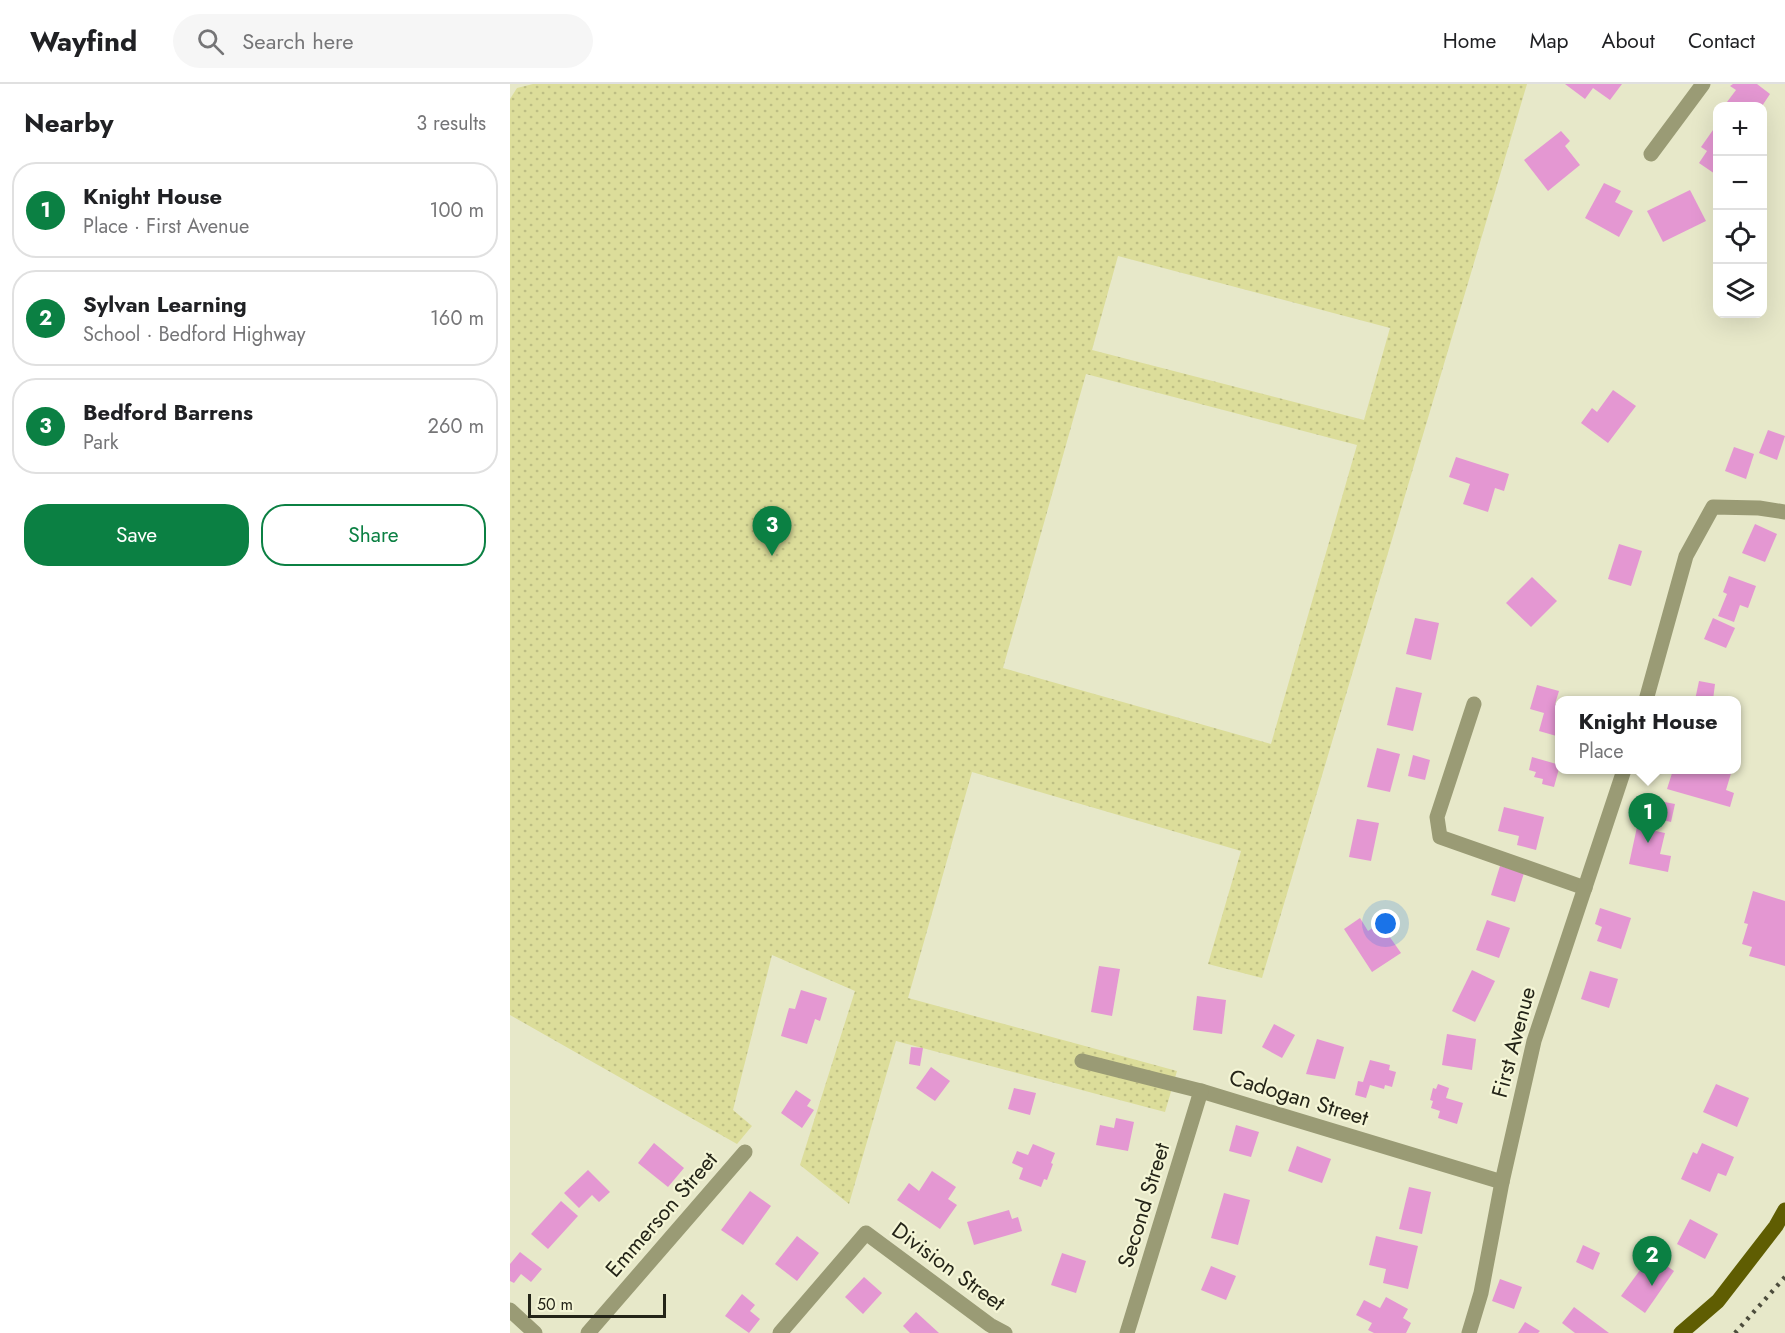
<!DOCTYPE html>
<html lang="en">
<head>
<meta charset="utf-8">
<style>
	:root { --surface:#fff; --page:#f6f6f6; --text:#202124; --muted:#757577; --line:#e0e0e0; --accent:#0b8043 }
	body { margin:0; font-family:Jost,sans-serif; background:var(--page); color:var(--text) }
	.controls { position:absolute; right:18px; top:18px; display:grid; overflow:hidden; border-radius:12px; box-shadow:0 6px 24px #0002 }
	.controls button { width:54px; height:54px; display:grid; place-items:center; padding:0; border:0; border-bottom:2px solid var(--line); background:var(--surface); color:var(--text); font:30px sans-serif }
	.scale { position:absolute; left:18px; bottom:15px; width:138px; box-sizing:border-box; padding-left:6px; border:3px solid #242418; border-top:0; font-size:16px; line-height:21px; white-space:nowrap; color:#242418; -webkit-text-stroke:4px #f4f5d6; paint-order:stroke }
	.you { position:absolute; left:876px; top:840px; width:21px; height:21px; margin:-15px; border:4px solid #fff; border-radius:50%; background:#1a73e8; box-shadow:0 0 0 9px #1a73e833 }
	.badge { display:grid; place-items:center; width:39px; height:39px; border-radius:50%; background:var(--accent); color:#fff; font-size:20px; font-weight:700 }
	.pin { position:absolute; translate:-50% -50px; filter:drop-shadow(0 2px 3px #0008) }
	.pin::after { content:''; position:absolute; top:32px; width:21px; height:18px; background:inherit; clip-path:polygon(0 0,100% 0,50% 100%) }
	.popup { position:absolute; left:1045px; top:612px; width:186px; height:78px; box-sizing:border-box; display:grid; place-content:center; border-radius:12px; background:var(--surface); filter:drop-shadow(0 2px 4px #0005); font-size:20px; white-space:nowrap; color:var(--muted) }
	.popup b { font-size:22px; color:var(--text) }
	.popup::after { content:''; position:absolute; left:50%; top:100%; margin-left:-12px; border:12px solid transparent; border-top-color:var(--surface) }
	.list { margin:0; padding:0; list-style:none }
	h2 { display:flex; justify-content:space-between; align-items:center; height:78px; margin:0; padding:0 24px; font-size:26px }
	h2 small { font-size:20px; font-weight:400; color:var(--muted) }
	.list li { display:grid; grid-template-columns:39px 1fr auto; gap:18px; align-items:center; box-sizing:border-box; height:96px; margin:0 12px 12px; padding:0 12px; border:2px solid var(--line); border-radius:24px }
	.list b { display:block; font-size:22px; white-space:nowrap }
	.list p { margin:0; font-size:20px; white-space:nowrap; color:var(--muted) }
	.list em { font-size:20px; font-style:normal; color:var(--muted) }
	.actions { display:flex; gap:12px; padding:18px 24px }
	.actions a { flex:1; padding:14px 0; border:2px solid var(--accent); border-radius:24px; text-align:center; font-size:21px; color:var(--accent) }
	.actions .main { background:var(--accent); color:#fff }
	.icon { flex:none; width:33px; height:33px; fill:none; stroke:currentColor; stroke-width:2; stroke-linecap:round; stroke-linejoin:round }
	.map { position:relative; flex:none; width:1275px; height:1249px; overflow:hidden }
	header { display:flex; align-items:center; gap:36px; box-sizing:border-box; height:84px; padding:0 30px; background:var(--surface); border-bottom:2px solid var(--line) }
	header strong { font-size:28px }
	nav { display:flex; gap:33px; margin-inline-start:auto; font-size:21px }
	.search { width:420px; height:54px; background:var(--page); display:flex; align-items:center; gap:15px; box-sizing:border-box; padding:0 21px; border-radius:33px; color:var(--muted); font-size:22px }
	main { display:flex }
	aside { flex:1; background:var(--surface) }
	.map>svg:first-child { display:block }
	.park { fill:url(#park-dots); fill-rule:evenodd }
	.building { fill:#e497d2 }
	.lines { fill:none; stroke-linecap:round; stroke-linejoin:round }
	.street { stroke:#9a9b75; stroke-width:15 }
	.primary { stroke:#5f5d02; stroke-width:15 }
	.rail { stroke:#4c4c3c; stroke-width:4.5; stroke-dasharray:3 6; stroke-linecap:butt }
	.labels { text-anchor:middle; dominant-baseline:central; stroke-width:4.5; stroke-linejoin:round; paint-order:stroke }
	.street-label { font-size:22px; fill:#242418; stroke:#f4f5d6 }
</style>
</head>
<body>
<header>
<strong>Wayfind</strong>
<div class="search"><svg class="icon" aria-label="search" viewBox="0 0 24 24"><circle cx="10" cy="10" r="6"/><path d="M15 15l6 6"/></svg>Search here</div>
<nav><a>Home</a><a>Map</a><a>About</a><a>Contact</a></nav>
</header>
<main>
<aside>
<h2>Nearby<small>3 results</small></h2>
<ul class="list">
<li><span class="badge">1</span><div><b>Knight House</b><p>Place · First Avenue</p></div><em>100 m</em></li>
<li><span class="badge">2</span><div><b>Sylvan Learning</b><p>School · Bedford Highway</p></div><em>160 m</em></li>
<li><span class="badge">3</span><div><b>Bedford Barrens</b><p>Park</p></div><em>260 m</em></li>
</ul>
<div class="actions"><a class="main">Save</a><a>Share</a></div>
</aside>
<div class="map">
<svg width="1275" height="1249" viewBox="0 0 1275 1249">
	<defs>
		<pattern id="park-dots" width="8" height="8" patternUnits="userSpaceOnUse" patternTransform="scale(1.5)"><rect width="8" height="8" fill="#dcdd9a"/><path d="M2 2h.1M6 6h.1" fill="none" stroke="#bdbe84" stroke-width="1.8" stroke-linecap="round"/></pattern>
	</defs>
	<rect width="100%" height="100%" fill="#e7e8c9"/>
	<!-- park -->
	<path class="park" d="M23,0H1017L752,894L698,880L731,767L462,688L398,914L667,987L655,1028L386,957L339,1120L290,1081L345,907L262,871L223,1026L242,1042L227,1060L0,931V15L7,4ZM608,172L880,244L854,336L582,266ZM576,290L847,361L761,660L493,584Z"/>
	<!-- building -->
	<g class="building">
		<polygon points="1055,0 1112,0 1100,16 1083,4 1075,15"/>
		<polygon points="1223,0 1247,0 1260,10 1252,22 1214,22 1226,6 1220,2"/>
		<polygon points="1203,46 1208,49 1208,92 1189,79 1197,67 1191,63"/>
		<polygon points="1051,47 1060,57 1055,62 1070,81 1038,107 1014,76"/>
		<polygon points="1094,99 1111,107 1105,118 1123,127 1109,153 1075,134"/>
		<polygon points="1180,106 1196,137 1153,158 1137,127"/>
		<polygon points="1103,306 1126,322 1098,359 1071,339 1082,324 1087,328"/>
		<polygon points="1258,346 1275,352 1267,376 1249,369"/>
		<polygon points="1224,363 1244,370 1236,395 1215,387"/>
		<polygon points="946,373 999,390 994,407 985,404 978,428 953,420 960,400 939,393"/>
		<polygon points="1245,440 1267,450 1255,478 1232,469"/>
		<polygon points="1109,460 1132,467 1121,502 1098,495"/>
		<polygon points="1219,492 1246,502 1238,524 1230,521 1224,538 1208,532 1217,510 1213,508"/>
		<polygon points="1022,493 1047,517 1021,543 996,519"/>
		<polygon points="905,534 929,539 921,576 896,570"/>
		<polygon points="1203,534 1225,544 1216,564 1194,555"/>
		<polygon points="1189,597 1205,600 1203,616 1185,616"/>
		<polygon points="1027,601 1049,607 1045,620 1050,621 1050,653 1029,647 1034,629 1020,625"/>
		<polygon points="886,603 912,609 903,647 877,641"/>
		<polygon points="867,664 890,670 880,708 857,703"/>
		<polygon points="903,671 920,676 915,696 898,692"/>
		<polygon points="1022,673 1050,681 1044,703 1032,700 1033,695 1024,693 1026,688 1019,686"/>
		<polygon points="1163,686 1186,690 1187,686 1222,686 1216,706 1224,709 1220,723 1157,705"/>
		<polygon points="1144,716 1165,720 1161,738 1140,733"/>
		<polygon points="994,723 1034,733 1026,766 1007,761 1009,752 988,747"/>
		<polygon points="847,735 869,739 861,777 839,773"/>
		<polygon points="1127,743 1155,749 1150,770 1161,772 1158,788 1119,780"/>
		<polygon points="990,782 1014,789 1005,818 981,811"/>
		<polygon points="1243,807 1275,817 1275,882 1239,872 1242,863 1232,860 1238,840 1234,839"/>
		<polygon points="1090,824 1121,834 1111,865 1087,857 1092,843 1085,840"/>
		<polygon points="850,834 858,847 870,839 891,869 862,888 834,845"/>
		<polygon points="977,836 1000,844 989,874 966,866"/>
		<polygon points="589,882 610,885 602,932 581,928"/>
		<polygon points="962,886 985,897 965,938 942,927"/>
		<polygon points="1080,887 1108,895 1099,924 1071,915"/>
		<polygon points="291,906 317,914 310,937 305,935 297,960 271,952 279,924 285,925"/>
		<polygon points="687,912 716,916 712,950 683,946"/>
		<polygon points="764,940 785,951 772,974 752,963"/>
		<polygon points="937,950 966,955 962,986 932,981"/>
		<polygon points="807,955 834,963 825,995 796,990"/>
		<polygon points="401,963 413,964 410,982 399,980"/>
		<polygon points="860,976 880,981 879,986 886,988 882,1003 875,1001 874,1005 860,1001 856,1014 845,1011 848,997 853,998"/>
		<polygon points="421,983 440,997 425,1017 406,1004"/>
		<polygon points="928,1000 939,1004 936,1014 953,1019 947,1040 928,1034 930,1027 921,1024 923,1017 920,1016 923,1004 926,1005"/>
		<polygon points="1206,1000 1239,1014 1227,1043 1193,1028"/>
		<polygon points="504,1004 526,1009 520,1031 498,1025"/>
		<polygon points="286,1006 301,1016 297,1022 304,1026 292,1044 271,1029"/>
		<polygon points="606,1034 624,1038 618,1067 586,1061 590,1041 604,1044"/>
		<polygon points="726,1041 749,1048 741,1073 719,1067"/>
		<polygon points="144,1059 174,1084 158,1103 128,1079"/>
		<polygon points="1192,1059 1224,1073 1216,1092 1208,1089 1200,1108 1171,1095 1183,1068 1187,1070"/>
		<polygon points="523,1060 545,1069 541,1079 543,1080 537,1096 534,1095 531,1103 509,1095 513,1084 502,1079 507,1067 518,1071"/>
		<polygon points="787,1062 821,1075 812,1099 778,1087"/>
		<polygon points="78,1086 100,1108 89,1118 82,1111 69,1124 54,1109"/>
		<polygon points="422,1087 446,1103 438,1115 447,1121 430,1145 387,1116 399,1099 409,1107"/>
		<polygon points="899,1103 921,1108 912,1150 889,1145"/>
		<polygon points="240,1107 261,1122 233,1161 211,1146"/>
		<polygon points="714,1109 740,1116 728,1161 701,1154"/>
		<polygon points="51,1117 68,1132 38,1165 21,1150"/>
		<polygon points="499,1126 502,1135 508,1133 512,1147 464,1161 457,1138"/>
		<polygon points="1180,1135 1208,1150 1195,1175 1167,1160"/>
		<polygon points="287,1152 309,1169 287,1197 265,1180"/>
		<polygon points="866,1152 908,1162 898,1205 873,1199 876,1185 859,1181"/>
		<polygon points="1073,1161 1090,1169 1083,1186 1066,1178"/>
		<polygon points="10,1168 32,1185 21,1198 11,1190 4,1199 0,1197 0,1180"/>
		<polygon points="552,1169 576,1177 566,1209 541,1201"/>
		<polygon points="1141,1171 1164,1187 1135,1229 1111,1212"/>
		<polygon points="701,1182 726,1192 716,1216 691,1206"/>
		<polygon points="354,1193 372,1209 353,1230 335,1213"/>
		<polygon points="990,1195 1012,1203 1004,1225 982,1217"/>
		<polygon points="232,1210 245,1221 240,1227 250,1235 239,1249 215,1232"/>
		<polygon points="876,1213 898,1225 893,1234 901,1239 896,1249 864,1249 858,1246 862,1239 846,1231 854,1216 870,1224"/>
		<polygon points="1064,1223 1099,1249 1065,1249 1052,1239"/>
		<polygon points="406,1228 429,1249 400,1249 393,1242"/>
		<polygon points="1015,1238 1030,1247 1028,1249 1008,1249"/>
	</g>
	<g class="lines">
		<!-- street -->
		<g class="street">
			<polyline points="1141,70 1193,0"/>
			<polyline points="1136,616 1176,472 1203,423 1249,424 1275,428"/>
			<polyline points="964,620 927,733 930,753 1075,804"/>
			<polyline points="572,977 691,1007 992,1098"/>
			<polyline points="0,1226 25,1249"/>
			<polyline points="78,1249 235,1068"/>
			<polyline points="270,1249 356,1149 480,1241 495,1249"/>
			<polyline points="617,1249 691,1007"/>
			<polyline points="959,1249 971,1209 992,1098 1024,957 1114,686"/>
		</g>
		<!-- primary -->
		<polyline class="primary" points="1171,1249 1208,1217 1266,1142 1275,1126"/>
		<!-- rail -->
		<polyline class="rail" points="1225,1249 1275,1193"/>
	</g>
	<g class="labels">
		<!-- street labels -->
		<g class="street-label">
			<text transform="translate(1003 958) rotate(-75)">First Avenue</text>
			<text transform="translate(789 1013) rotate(17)">Cadogan Street</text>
			<text transform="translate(633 1121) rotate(-73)">Second Street</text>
			<text transform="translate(151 1130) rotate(-49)">Emmerson Street</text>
			<text transform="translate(439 1182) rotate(36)">Division Street</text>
		</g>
	</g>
</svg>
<div class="controls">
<button>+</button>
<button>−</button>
<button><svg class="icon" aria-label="locate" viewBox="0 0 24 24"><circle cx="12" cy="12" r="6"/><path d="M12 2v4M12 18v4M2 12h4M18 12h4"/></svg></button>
<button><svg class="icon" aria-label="layers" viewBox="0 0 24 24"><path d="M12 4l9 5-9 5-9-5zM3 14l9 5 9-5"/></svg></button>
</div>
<div class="scale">50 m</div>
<div class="you"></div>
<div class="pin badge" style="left:1138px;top:759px">1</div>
<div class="popup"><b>Knight House</b>Place</div>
<div class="pin badge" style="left:1142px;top:1202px">2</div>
<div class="pin badge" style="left:262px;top:472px">3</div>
</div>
</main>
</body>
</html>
